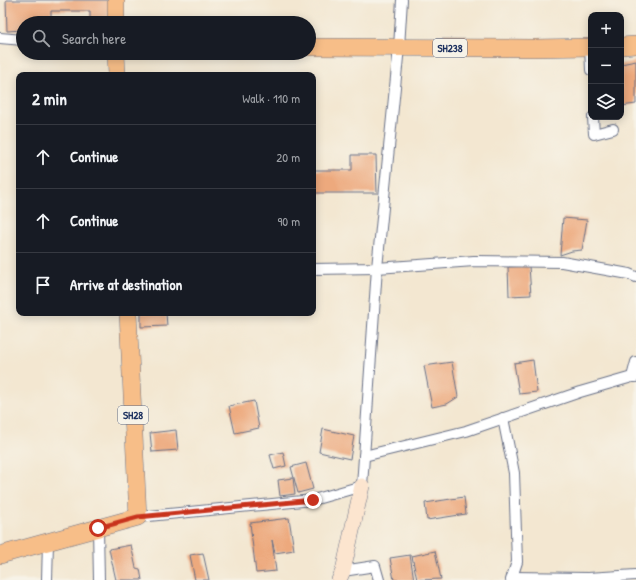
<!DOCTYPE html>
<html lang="en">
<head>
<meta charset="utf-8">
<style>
	:root { --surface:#171b24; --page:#20242c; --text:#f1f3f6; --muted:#9ea1a6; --line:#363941 }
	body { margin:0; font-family:"Patrick Hand",sans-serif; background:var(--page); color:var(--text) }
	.controls { position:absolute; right:12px; top:12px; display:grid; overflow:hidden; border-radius:8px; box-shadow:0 2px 10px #0003 }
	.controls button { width:36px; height:36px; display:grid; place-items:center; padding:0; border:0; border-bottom:1px solid var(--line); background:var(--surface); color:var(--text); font:20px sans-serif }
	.stop { position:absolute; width:12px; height:12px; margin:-9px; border:3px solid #c8321e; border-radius:50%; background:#fff }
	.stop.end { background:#c8321e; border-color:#fff; box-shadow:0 1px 4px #0008 }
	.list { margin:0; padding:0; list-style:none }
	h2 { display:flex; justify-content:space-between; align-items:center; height:52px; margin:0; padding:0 16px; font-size:17px }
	h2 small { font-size:13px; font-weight:400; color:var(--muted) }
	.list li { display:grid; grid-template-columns:26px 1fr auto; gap:12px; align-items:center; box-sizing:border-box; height:64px; padding:0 16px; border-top:1px solid var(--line) }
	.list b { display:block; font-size:15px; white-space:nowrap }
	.list em { font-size:13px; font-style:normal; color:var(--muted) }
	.icon { flex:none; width:22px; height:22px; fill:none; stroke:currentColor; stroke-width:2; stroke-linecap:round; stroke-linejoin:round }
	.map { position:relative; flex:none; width:636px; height:580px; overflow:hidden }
	.search { position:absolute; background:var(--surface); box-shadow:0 2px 10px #0003; left:16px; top:16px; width:300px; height:44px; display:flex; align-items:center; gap:10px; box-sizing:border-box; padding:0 14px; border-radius:22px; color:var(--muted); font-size:15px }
	.panel { position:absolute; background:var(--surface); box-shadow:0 2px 10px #0003; left:16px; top:72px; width:300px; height:244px; border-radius:8px }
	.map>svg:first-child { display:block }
	.building { fill:#eda97d }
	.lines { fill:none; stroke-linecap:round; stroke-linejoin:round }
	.street-casing { stroke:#676f86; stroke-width:12 }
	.secondary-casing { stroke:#676f86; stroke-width:16 }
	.primary-casing { stroke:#676f86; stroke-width:18 }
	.street { stroke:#fff; stroke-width:10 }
	.secondary { stroke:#fce5cf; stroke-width:15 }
	.primary { stroke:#f7be88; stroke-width:17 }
	.route { stroke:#c8321e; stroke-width:5 }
	.labels { text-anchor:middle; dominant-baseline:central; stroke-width:3.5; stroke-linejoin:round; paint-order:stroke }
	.shield { fill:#f7f3e8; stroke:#5d6a87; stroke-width:1 }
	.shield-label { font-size:11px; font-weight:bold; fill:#1b2f5e }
</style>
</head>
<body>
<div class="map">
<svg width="636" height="580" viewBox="0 0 636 580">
	<rect width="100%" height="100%" fill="#f7f3e8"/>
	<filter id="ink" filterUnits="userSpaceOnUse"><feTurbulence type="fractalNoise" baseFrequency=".025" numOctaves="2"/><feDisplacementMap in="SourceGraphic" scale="8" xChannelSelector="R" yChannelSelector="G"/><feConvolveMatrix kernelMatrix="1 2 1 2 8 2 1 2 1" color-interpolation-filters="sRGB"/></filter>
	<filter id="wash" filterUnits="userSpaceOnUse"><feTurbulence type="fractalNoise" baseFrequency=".012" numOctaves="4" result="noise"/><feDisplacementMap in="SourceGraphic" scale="16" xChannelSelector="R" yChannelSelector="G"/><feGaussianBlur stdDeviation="0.9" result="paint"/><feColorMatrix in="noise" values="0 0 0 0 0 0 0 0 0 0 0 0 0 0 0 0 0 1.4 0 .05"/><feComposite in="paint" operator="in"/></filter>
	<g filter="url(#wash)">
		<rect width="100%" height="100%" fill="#f3e7d1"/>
		<g id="blocks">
			<!-- building -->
			<g class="building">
				<polygon points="6,0 108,0 109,23 90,23 90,11 51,11 51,23 23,23 23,30 7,31"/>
				<polygon points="636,61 636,104 621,106 621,64"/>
				<polygon points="352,155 376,155 377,193 313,193 313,170 352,170"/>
				<polygon points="563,218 587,220 582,250 572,251 560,255"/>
				<polygon points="529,266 531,295 509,296 508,267"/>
				<polygon points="141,313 166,313 167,326 141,327"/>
				<polygon points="533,360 537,392 519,394 514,363"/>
				<polygon points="452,362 458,397 447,404 432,407 424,366"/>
				<polygon points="254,401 259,428 235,433 229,406"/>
				<polygon points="323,429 354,436 350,459 319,452"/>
				<polygon points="176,430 178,450 152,452 150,433"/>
				<polygon points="283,452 286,466 274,469 270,455"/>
				<polygon points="306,463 313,489 298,493 291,467"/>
				<polygon points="293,478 295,494 280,496 278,480"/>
				<polygon points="464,497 466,514 427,520 425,503"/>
				<polygon points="289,518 294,550 275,553 272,540 276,571 256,573 250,523"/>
				<polygon points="131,545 136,568 140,569 142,580 116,580 109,549"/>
				<polygon points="435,551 441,579 417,580 412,556"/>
				<polygon points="203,553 209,580 195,580 190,555"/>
				<polygon points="410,555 414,580 394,580 390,558"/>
			</g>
		</g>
	</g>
	<g filter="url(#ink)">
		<use href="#blocks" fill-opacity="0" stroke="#676f86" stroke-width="1"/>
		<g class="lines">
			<!-- street casing -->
			<g class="street-casing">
				<g id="street">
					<polyline points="0,38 23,40"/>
					<polyline points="590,47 591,70"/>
					<polyline points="593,117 594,134 613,129"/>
					<polyline points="313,269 377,268 474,261 562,262 629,274 636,277"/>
					<polyline points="632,377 636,362"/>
					<polyline points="503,418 514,473 517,562 511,580"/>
					<polyline points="364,456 466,431 580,392 632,377 636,377"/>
					<polyline points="138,517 313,500 362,486 377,268 399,47 402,0"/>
					<polyline points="98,528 99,580"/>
					<polyline points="343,571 375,566 379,580"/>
					<polyline points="512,577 588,578 636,575"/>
					<polyline points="47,580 48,542"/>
				</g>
			</g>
			<!-- secondary casing -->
			<g class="secondary-casing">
				<polyline id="secondary" points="339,580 343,571 362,486"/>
			</g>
			<!-- primary casing -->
			<g class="primary-casing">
				<g id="primary">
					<polyline points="116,0 116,23"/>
					<polyline points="621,46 636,45"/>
					<polyline points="309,47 534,48 591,47"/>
					<polyline points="116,53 117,75"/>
					<polyline points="0,555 138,517 128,313"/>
				</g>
			</g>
			<!-- street -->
			<use href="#street" class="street"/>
			<!-- secondary -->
			<use href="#secondary" class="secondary"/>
			<!-- primary -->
			<use href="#primary" class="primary"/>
		</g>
	</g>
	<g class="lines" filter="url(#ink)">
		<!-- route -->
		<polyline class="route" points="98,528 138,517 313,500"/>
	</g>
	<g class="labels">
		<!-- shield labels -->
		<g class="shield">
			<rect x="433" y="39" width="34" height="18" rx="3"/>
			<rect x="118" y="406" width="30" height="18" rx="3"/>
		</g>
		<g class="shield-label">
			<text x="450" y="48">SH238</text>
			<text x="133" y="415">SH28</text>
		</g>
	</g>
</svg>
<div class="controls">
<button>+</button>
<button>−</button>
<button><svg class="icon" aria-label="layers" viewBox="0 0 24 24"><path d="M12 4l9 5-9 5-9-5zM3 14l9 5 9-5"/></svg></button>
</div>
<div class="stop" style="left:98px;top:528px"></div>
<div class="stop end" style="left:313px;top:500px"></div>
<div class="search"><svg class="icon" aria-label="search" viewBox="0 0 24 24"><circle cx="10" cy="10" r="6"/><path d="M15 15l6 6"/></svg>Search here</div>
<section class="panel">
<h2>2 min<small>Walk · 110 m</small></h2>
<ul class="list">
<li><svg class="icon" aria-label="ahead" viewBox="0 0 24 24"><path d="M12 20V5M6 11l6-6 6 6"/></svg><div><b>Continue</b></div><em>20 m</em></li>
<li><svg class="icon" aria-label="ahead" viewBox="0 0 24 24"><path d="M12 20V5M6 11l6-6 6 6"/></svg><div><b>Continue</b></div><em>90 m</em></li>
<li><svg class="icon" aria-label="arrive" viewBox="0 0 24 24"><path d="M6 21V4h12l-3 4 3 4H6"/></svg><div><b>Arrive at destination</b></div></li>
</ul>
</section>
</div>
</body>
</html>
